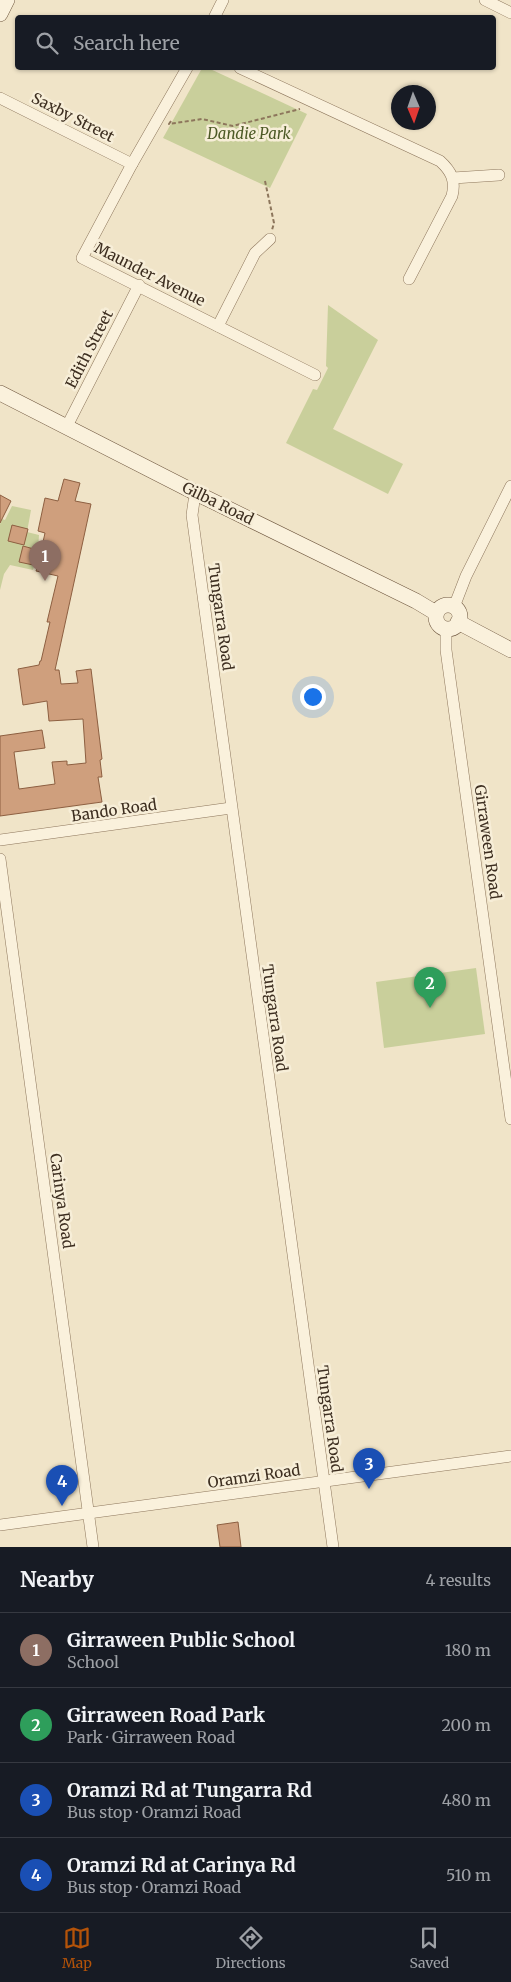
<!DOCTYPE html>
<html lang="en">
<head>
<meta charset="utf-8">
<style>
	:root { --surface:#171b24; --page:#242831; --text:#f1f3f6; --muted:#9ea1a6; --line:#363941; --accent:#b45309 }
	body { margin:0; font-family:Merriweather,serif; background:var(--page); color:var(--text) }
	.compass { position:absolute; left:391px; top:85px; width:45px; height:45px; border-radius:50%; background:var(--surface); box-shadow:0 1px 4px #0004; rotate:178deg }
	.you { position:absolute; left:312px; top:696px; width:18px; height:18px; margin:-12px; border:4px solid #fff; border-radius:50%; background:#1a73e8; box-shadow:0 0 0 8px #1a73e833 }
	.badge { display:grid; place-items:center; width:32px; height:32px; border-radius:50%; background:var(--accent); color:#fff; font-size:16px; font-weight:700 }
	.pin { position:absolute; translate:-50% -41px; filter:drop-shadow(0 1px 2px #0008) }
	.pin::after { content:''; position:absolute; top:26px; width:18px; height:15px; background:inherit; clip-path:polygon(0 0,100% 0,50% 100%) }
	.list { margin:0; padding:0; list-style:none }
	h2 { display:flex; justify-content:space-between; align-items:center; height:65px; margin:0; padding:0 20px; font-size:21px }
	h2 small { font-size:16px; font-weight:400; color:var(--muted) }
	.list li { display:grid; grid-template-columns:32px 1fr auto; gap:15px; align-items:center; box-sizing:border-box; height:75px; padding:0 20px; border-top:1px solid var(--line) }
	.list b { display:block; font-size:19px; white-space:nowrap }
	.list p { margin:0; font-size:16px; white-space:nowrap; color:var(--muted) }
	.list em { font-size:16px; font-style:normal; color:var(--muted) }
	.icon { flex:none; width:28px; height:28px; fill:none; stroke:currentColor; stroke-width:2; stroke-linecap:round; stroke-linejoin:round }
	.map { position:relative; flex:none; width:511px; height:1547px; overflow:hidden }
	.search { position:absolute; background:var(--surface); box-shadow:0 1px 4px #0004; left:15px; right:15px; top:15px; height:55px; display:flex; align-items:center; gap:12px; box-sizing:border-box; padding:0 18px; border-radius:5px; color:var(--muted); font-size:19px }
	.sheet { height:365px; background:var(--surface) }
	nav { display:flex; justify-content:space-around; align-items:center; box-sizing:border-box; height:70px; border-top:1px solid var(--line); background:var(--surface); font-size:14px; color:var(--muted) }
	nav a { display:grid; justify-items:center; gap:2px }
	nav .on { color:var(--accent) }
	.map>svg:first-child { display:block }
	.green { fill:#c9cf9b }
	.building { fill:#cf9f7d; stroke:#8d5f41 }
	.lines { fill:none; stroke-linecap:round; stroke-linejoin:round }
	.street-casing { stroke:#8d765c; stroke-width:12 }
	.secondary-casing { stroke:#6f573f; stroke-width:16 }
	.path { stroke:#8d765c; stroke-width:2; stroke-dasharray:4 2.5; stroke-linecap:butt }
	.street { stroke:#faf1dc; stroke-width:11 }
	.secondary { stroke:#faf1dc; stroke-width:15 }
	.labels { text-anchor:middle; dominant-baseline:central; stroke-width:5; stroke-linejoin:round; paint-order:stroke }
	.street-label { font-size:15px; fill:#3d2e20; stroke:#f7eed8 }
	.park-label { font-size:15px; font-style:italic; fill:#4d5a26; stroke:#f7eed8 }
</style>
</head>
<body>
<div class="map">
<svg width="511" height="1547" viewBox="0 0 511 1547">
	<rect width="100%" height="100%" fill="#f0e4c8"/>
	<!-- green -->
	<g class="green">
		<polygon points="208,68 307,114 270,188 163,138 201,70"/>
		<polygon points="328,305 378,340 333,429 403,464 388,494 286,443 313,389 317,390 328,368 326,366"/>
		<polygon points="12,506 31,510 27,532 39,535 38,549 33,570 10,565 4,574 0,590 0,524 2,519 5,520"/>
		<polygon points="476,968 485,1034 384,1048 376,982"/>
	</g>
	<!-- building -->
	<g class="building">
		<polygon points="64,479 80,483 75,501 91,504 55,670 59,670 61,684 78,683 76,671 91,669 102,759 100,760 102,777 98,777 102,802 0,816 0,736 42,730 45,748 14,752 19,789 55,784 52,762 67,761 67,765 86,763 83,719 49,721 47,701 23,705 18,669 39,665 40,661 41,661 50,622 47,622 58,576 36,571 38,566 19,562 23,546 41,551 45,533 38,531 45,498 58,501"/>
		<polygon points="0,495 11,501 0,523"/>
		<polygon points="12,525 28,529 24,545 8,541"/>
		<polygon points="238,1522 241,1547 220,1547 217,1525"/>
	</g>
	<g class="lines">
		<!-- street casing -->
		<g class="street-casing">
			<g id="street">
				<polyline points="485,0 511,13"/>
				<polyline points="214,18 223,0"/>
				<polyline points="187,68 132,164 82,258 315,375"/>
				<path d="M240,68L440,161C451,171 456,180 452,196L409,279"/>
				<polyline points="0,98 132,164"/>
				<polyline points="453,178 499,175"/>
				<polyline points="218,326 255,253 270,239"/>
				<polyline points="67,426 139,285"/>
				<polyline points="198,494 194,501 192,515 333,1547"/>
				<polyline points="454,607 466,576 511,486"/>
				<polyline points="446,629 446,650 511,1119"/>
				<polyline points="0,840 231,808"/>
				<polyline points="0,859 93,1547"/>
				<polyline points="0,1525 511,1456"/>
			</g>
		</g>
		<!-- secondary casing -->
		<g class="secondary-casing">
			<g id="secondary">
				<polyline points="0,14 7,0"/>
				<polyline points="0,393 198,494 416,601 436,613"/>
				<circle cx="448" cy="617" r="12"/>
				<polyline points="458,622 511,650"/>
			</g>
		</g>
		<!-- path -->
		<g class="path">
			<polyline points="171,121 169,124 202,119 233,126 300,109"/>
			<polyline points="265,181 274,223 272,230"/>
		</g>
		<!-- street -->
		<use href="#street" class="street"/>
		<!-- secondary -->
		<use href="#secondary" class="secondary"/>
	</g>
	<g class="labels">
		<!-- street labels -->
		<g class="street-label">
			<text transform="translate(73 117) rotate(27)">Saxby Street</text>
			<text transform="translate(150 274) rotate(27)">Maunder Avenue</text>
			<text transform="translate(89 349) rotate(-63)">Edith Street</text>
			<text transform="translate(218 503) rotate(26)">Gilba Road</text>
			<text transform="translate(221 617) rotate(82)">Tungarra Road</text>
			<text transform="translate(114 810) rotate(-8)">Bando Road</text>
			<text transform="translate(488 842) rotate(82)">Girraween Road</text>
			<text transform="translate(275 1018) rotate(82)">Tungarra Road</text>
			<text transform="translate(62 1201) rotate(82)">Carinya Road</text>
			<text transform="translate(330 1419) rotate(82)">Tungarra Road</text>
			<text transform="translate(254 1476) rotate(-8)">Oramzi Road</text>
		</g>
		<!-- park labels -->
		<g class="park-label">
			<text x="249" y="133">Dandie Park</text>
		</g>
	</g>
</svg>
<svg class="compass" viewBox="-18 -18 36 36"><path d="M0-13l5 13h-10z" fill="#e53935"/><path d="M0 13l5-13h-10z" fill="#9ea1a6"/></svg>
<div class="you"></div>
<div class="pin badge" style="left:45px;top:581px;background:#8d6e63">1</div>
<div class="pin badge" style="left:430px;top:1008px;background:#2e9e5b">2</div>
<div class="pin badge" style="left:369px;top:1489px;background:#1a4fb4">3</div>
<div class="pin badge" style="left:62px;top:1506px;background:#1a4fb4">4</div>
<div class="search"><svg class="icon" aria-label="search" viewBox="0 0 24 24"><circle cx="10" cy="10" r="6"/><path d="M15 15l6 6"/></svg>Search here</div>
</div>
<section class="sheet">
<h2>Nearby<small>4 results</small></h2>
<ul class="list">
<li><span class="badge" style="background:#8d6e63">1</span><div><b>Girraween Public School</b><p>School</p></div><em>180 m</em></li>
<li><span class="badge" style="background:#2e9e5b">2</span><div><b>Girraween Road Park</b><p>Park · Girraween Road</p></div><em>200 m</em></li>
<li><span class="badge" style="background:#1a4fb4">3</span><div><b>Oramzi Rd at Tungarra Rd</b><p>Bus stop · Oramzi Road</p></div><em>480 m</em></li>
<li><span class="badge" style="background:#1a4fb4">4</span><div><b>Oramzi Rd at Carinya Rd</b><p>Bus stop · Oramzi Road</p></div><em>510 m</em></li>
</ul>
</section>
<nav>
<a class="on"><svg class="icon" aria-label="map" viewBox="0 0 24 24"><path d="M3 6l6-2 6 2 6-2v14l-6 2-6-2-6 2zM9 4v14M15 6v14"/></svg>Map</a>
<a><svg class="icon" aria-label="directions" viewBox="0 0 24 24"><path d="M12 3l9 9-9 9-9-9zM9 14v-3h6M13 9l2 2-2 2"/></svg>Directions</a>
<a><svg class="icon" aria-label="saved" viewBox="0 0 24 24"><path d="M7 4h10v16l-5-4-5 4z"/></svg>Saved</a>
</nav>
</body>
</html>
